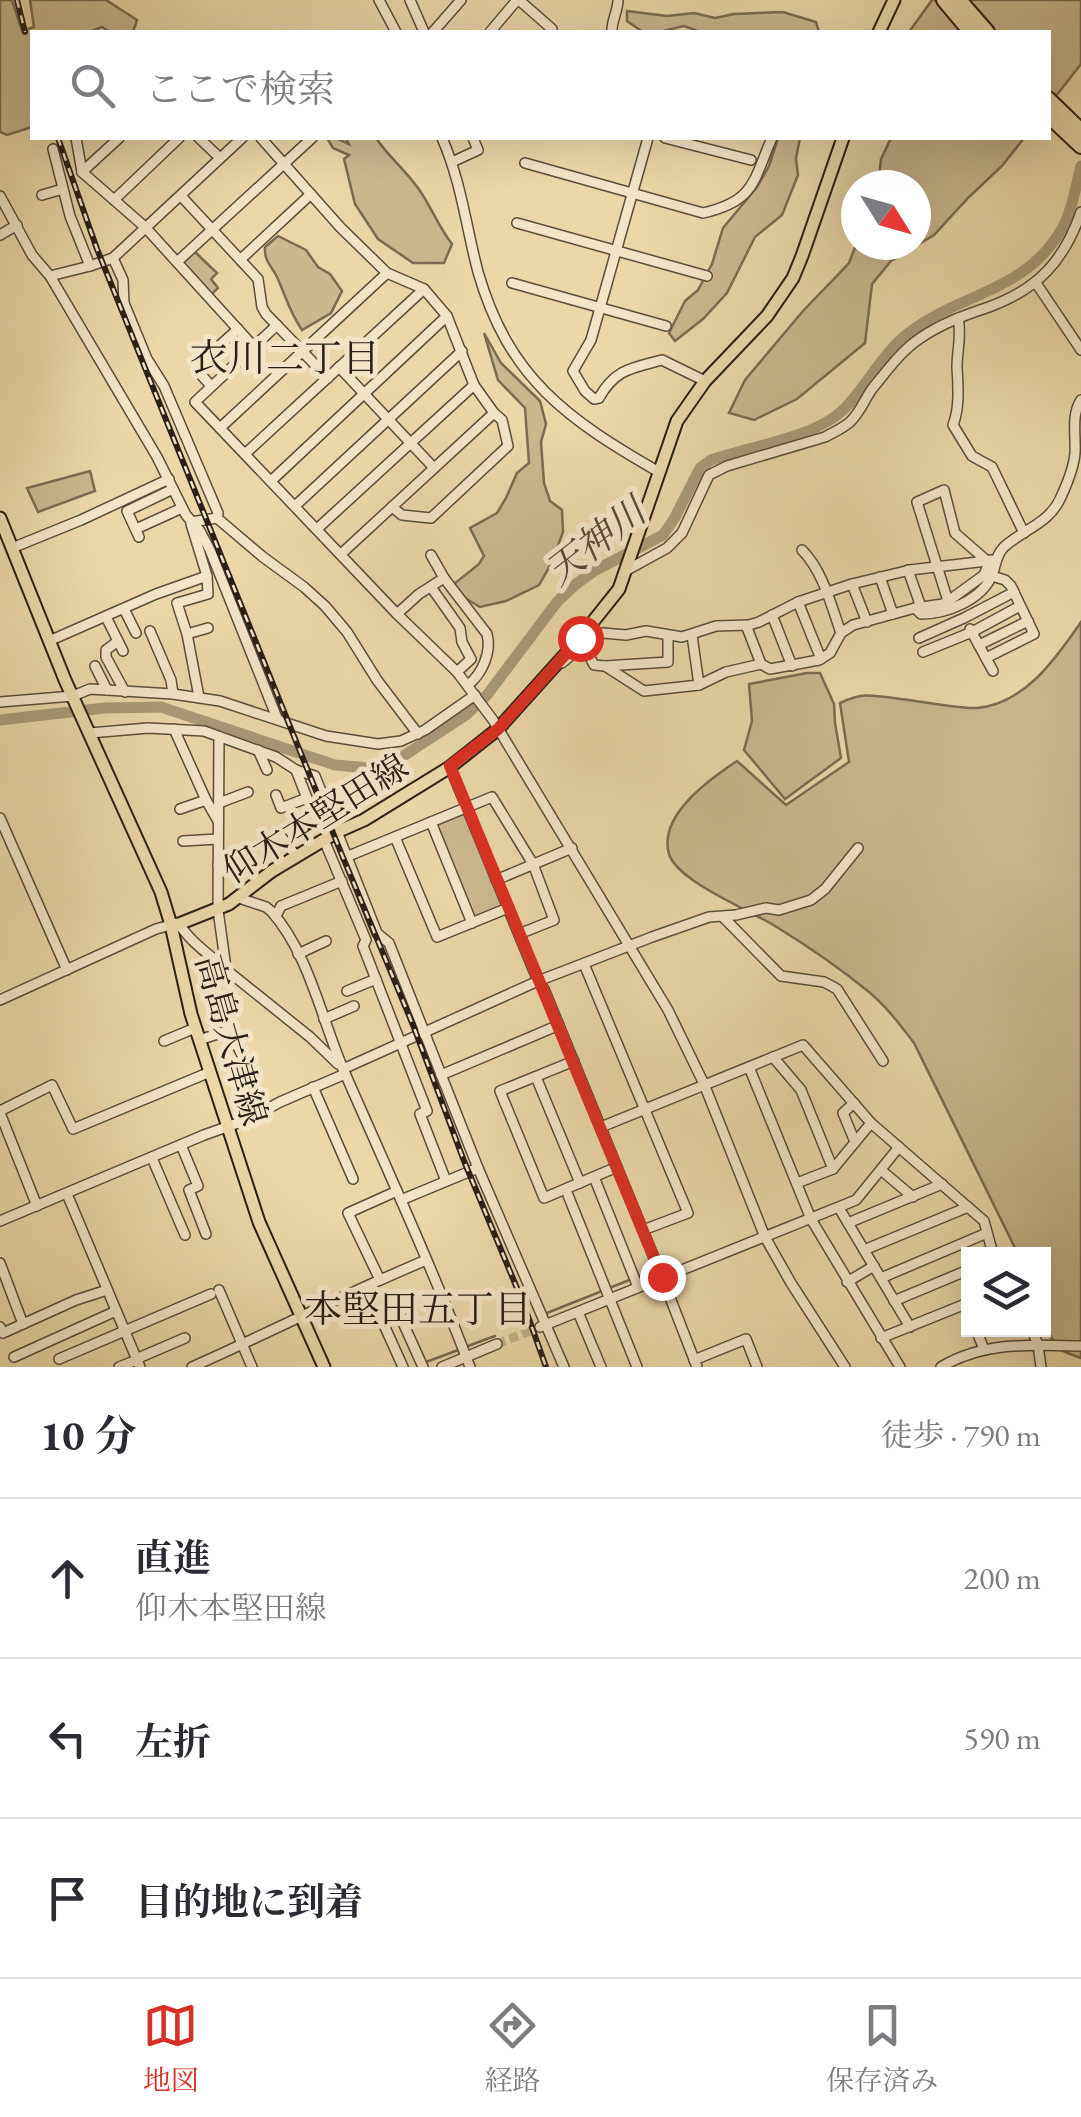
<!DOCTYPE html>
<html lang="ja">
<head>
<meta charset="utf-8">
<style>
	:root { --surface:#fff; --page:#f2f2f3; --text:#2b2b33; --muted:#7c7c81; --line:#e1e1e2; --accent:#d93025 }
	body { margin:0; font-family:"EB Garamond","Noto Serif JP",serif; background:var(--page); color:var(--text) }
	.controls { position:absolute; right:30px; bottom:30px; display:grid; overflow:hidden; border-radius:0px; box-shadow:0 10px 40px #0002 }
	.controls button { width:90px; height:90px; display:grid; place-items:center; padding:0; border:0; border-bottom:2px solid var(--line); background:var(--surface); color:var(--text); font:50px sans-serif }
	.compass { position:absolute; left:841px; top:170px; width:90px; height:90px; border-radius:50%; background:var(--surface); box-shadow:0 10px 40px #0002; rotate:127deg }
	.stop { position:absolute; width:30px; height:30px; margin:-22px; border:8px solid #d93025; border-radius:50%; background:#fff }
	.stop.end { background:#d93025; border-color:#fff; box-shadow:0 2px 10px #0008 }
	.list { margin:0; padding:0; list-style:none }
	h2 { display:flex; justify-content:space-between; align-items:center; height:130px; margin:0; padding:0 40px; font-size:42px }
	h2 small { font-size:32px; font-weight:400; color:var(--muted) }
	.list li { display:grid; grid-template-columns:65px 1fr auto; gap:30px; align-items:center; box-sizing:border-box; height:160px; padding:0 40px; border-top:2px solid var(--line) }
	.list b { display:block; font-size:38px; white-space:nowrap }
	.list p { margin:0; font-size:32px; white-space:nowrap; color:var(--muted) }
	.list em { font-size:32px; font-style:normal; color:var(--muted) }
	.icon { flex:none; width:55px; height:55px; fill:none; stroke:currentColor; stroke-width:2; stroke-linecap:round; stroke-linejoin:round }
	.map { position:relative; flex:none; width:1081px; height:1367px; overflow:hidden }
	.search { position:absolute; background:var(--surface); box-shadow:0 10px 40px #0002; left:30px; right:30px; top:30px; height:110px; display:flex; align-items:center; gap:25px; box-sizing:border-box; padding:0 35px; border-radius:0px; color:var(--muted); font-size:38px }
	.sheet { height:610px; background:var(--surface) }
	nav { display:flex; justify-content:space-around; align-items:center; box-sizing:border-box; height:140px; border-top:2px solid var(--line); background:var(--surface); font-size:28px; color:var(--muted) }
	nav a { display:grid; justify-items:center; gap:5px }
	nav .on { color:var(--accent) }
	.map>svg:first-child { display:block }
	.green { fill:#cab88f; stroke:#7a6c53; stroke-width:2.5 }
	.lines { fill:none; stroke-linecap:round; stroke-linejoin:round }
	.stream { stroke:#766951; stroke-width:2.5 }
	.river { stroke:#a99977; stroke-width:11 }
	.minor-tunnel { stroke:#c4b28b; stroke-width:9; stroke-dasharray:9 4.5; stroke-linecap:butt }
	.minor-casing { stroke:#5a4e3b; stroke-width:12 }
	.major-casing { stroke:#292017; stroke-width:15 }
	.highway-casing { stroke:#292017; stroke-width:18 }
	.minor { stroke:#f2e5c6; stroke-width:9 }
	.major { stroke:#ebd7a8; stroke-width:11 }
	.highway { stroke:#ebd7a8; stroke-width:14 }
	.rail-casing { stroke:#292017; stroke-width:6 }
	.rail { stroke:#f2e5c6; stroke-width:2.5; stroke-dasharray:8; stroke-linecap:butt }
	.route { stroke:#d93025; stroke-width:12 }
	.labels { text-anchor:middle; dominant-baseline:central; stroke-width:10; stroke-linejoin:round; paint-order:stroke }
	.street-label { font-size:35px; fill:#292017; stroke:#f2e5c6 }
	.neighbourhood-label { font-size:38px; fill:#292017; stroke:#f2e5c6 }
	.water-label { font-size:38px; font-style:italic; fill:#564a39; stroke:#f2e5c6 }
</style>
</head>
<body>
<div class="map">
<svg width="1081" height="1367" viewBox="0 0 1081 1367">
	<rect width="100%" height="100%" fill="#ebd7a8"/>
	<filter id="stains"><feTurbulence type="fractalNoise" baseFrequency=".002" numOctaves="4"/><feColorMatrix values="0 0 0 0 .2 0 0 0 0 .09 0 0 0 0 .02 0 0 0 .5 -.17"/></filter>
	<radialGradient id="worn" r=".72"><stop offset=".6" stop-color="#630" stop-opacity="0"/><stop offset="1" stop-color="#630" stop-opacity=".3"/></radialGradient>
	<!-- green -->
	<g class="green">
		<polygon points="0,0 12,0 22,31 34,27 30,0 106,0 137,20 133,32 110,32 102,27 89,32 32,32 32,127 7,135 0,132"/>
		<polygon points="932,0 1081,0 1081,64 1049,105 1048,32 909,32"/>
		<polygon points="627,11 667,16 694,13 715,18 734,14 783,12 816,22 819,32 700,32 684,26 659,32 643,32 627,21"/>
		<path d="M327,138H336L349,144L346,138H376C388,156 405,170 418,188C431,206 438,226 452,244L444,263H413L378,239L355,204L344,159L349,155L333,148Z"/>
		<polygon points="778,138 800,138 796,158 798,175 782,215 755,237 727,293 703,319 675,341 669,333 685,301 698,290 712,264 723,228 757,187 769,166"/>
		<polygon points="891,138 1024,138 1002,166 969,197 934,235 891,261 872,284 865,343 797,399 754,420 729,413 745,380 803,311 849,263 856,245 916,245 916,185 878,185 881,159"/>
		<path d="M278,236L306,250L318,267L330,274L342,291L331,313L302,330C289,311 286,297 277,277C271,265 264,261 265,247Z"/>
		<polygon points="193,250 217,273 211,279 218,288 210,296 181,262"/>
		<polygon points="484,333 501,363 540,401 546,424 541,442 544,483 550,501 562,510 563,532 552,562 539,585 506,601 480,607 460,595 454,584 479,564 484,556 470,528 497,513 506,498 517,473 529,463 525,408 498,380"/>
		<polygon points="90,471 95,491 38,512 27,488"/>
		<path d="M1081,622V1358C1074,1355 1064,1353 1059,1348C1039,1329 1044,1281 1044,1254H1018L914,1043C901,1026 886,1006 869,992C841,969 806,945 775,926C750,910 678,882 669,854C658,815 710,779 737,761L786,805L849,762L840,703C866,691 873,696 900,699C921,701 958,709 977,708C1025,704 1056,658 1081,622Z"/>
		<polygon points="807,673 820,673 834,704 835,723 841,758 785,799 744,750 752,721 749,684"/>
		<polygon points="465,813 503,907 474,919 436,825"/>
	</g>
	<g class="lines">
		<!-- stream -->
		<g class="stream">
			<polyline points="639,1276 652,1271"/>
			<polyline points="547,1313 632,1279"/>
			<polyline points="468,1346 495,1336"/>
			<polyline points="426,1362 461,1349"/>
		</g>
		<!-- river -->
		<path class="river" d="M0,720L105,708L161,707L335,765L369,768L388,766L466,715L487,695L557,602L575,585L594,571L663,535L674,519L700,468L711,460C751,446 816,438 845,408C868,384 883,352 910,332C964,291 1028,292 1064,225C1073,207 1076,185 1081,166"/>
		<!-- minor-tunnel -->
		<polyline class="minor-tunnel" points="497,1344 540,1327"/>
		<!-- minor casing -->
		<g class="minor-casing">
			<g id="minor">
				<polyline points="379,0 396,32"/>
				<polyline points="410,0 424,32"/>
				<polyline points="519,0 552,29 549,32"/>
				<polyline points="433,32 461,0"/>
				<polyline points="490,32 517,0"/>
				<path d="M612,32C611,22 618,11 618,0"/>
				<polyline points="76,138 82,172 145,227 254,347"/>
				<polyline points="199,138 220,158"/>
				<polyline points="261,138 340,227 387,273 424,289 447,316 474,385 494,413 502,420 508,446 431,518 402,515 392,507"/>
				<path d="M442,138C461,181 466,226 478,272C509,379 567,419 659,472"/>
				<path d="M648,138L591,340L573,371L585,391L594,399L599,398C615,369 632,368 662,360L705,381"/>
				<polyline points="665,138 751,160"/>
				<polyline points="53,149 70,216 90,266"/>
				<polyline points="452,162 478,150 473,138"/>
				<path d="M525,163L703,213C756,201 753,180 772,138"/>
				<polyline points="82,172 119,138"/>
				<polyline points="42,195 63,189"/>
				<polyline points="0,196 32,255 50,276 157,457 186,515 200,531 210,550 277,718"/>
				<polyline points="181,196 258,279 262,307 266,314 328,378"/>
				<polyline points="114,200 179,138"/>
				<polyline points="517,223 707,276"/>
				<polyline points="0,235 17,225"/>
				<polyline points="113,258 123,280 124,303 147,359 164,386 218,513 217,518"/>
				<polyline points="241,259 311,194"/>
				<polyline points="177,262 312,138"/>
				<polyline points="50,276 90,266 113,258 242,138"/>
				<polyline points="512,283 666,326"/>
				<polyline points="1036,283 1081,350"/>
				<path d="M958,318C962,335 957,350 957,367C958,386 960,407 953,425L972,456L992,467L1024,533"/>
				<polyline points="277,325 195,402 397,614 457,672 493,720 668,1010 704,1084 765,1237 791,1283 845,1367"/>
				<polyline points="339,367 434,468"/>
				<polyline points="211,386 197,370 198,365 238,329"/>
				<polyline points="220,428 387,273"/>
				<polyline points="245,454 424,289"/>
				<polyline points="271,481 447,316"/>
				<polyline points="295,506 462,351"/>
				<polyline points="191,522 217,518 263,557 304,587 325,606 347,632 377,680 418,734"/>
				<polyline points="191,524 207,576 208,594 177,603 187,634 199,697"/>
				<polyline points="136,529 182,508"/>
				<polyline points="317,529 474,385"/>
				<polyline points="139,537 127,511 173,489"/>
				<polyline points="12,548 81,520 169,479"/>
				<path d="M802,550C823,571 831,605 841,633"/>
				<polyline points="341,554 494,413"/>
				<polyline points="431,555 444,578"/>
				<path d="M627,570L667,548L682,533L709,475L727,466L825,437C834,432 844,428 851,421C860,412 865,399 872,389C886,372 901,351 919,339C940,324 965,315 989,307C1038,289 1064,261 1081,212"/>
				<polyline points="908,570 921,607"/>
				<polyline points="880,577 893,614"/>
				<polyline points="852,584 867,622"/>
				<polyline points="431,587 460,628 462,642 471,659 457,672"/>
				<polyline points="948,601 917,502 944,490 955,533 987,561"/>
				<polyline points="798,602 821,659"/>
				<polyline points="915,608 943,604 951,599 984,575 990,560"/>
				<polyline points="124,609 136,633"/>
				<path d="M397,614L419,594L444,578L487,634C492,652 482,674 468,685"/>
				<polyline points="772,615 792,666"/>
				<polyline points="106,617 123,651"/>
				<polyline points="746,625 761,664"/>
				<polyline points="970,629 993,671"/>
				<polyline points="150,631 171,680 173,694"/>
				<polyline points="187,634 208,628"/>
				<polyline points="919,638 964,618 1014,592"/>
				<polyline points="49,641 156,594 207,576"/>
				<polyline points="118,641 106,650 106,657 125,692"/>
				<polyline points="979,645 1028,621"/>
				<polyline points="584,646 594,665 605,666 644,691 699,685 692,635"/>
				<polyline points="923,652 972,632 1020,606"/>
				<polyline points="986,658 1034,634 1011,586 1005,580 992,576"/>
				<polyline points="562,663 592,638 603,633 626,635 646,631 682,637 716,626 749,625 759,622 798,602 852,584 910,570 995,560"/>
				<polyline points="95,666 107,690"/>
				<polyline points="605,666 668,662 668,635"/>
				<path d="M699,685L726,672L761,664L770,669L819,660L830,653L841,633L853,625L915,608L921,614C946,614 982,600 992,575C997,564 995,556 1004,547C1024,529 1050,523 1061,497C1067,484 1074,466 1075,453C1076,434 1071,416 1081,400"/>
				<polyline points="0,702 73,696 90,689 173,694 220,701 326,736 378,744 401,741 425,730 475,695"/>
				<polyline points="174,729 206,800 218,821"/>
				<polyline points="90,733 148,728 204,731 276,757 296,770 307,798 281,808 276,795"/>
				<polyline points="219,737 218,910 226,968"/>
				<polyline points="258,750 267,770"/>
				<polyline points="450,767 538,981 544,989 662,1277 697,1367"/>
				<polyline points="296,770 315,776 377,933 389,943 478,1168 564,1367"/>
				<polyline points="219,803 248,792"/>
				<polyline points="180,809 206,800"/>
				<polyline points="0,818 67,970"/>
				<polyline points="431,822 472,923"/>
				<polyline points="279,834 297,857"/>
				<polyline points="395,837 437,937 508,908"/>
				<polyline points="324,840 366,940 363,946 427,1111 420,1114 446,1181"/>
				<polyline points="183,841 218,839"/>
				<polyline points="346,857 492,797 533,864 554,920 519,934"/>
				<polyline points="218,865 240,853"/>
				<polyline points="496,880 572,848"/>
				<path d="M239,898L266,907L271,911C309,953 322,1021 344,1071C387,1169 432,1267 470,1367"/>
				<polyline points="276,916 281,906 342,881"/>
				<polyline points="723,917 781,976 824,982 837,989 883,1061"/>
				<path d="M179,924C192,944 213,957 229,972L310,1037L338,1064"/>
				<polyline points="298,954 326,941"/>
				<polyline points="584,964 688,1213 643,1230"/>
				<polyline points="347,991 376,979"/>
				<polyline points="0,1000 156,929 171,925"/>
				<polyline points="224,1019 248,1067"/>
				<polyline points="324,1019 354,1006"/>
				<polyline points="199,1040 230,1030"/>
				<polyline points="164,1041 195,1028"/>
				<polyline points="773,1057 801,1090 833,1169"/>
				<polyline points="574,1061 500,1091 544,1198 617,1167"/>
				<polyline points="749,1067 811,1219 900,1367"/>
				<polyline points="343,1069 538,981 652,937 709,917 736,915 766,908 779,910 811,900 825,889 858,848"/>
				<polyline points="441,1075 559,1025"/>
				<polyline points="536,1077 580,1183"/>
				<polyline points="313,1087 353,1179"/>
				<polyline points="854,1103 843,1113 855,1142"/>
				<polyline points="0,1111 52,1085 73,1129 210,1072"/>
				<polyline points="0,1113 37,1206"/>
				<polyline points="601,1127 803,1045 871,1123 984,1221 993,1254"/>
				<polyline points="181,1145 198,1186 189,1190 206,1234"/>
				<polyline points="152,1158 185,1235"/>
				<polyline points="881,1170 913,1197"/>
				<polyline points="594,1177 638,1287"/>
				<polyline points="797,1183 833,1169 871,1123"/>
				<polyline points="67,1194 140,1367"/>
				<polyline points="568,1195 637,1367"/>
				<polyline points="401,1200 478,1168"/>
				<polyline points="839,1208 910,1327"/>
				<polyline points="0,1221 204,1135 249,1119 280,1102 345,1074"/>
				<polyline points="848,1223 942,1184"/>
				<polyline points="864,1250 968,1207"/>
				<polyline points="0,1263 23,1324"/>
				<polyline points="881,1278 987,1233"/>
				<polyline points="380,1280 426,1260"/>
				<polyline points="847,1282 874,1266"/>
				<polyline points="219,1290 252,1367"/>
				<polyline points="894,1301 968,1270"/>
				<polyline points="578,1312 601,1367"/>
				<polyline points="400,1316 423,1367"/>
				<polyline points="384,1325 403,1367"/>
				<polyline points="0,1327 3,1333 76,1300 107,1290"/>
				<polyline points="540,1327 856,1200 899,1147"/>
				<polyline points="976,1330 984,1349"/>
				<polyline points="1032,1330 1038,1345 1041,1367"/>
				<polyline points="881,1338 968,1303"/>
				<polyline points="14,1357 116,1311"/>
				<polyline points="59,1359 211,1294"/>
				<polyline points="136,1359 185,1338"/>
				<polyline points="694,1360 746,1339 757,1367"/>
				<polyline points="119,1367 137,1360"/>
				<path d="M192,1367C255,1339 317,1308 380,1280L348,1213L397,1191"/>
				<polyline points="442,1367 497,1344"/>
				<path d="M941,1367C985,1341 1031,1345 1081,1346"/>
			</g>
		</g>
		<!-- major casing -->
		<g class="major-casing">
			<g id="major">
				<polyline points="879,32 894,0"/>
				<polyline points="0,518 65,680 161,892 171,925 191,1014 259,1222 324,1367"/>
				<polyline points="171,925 179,924 229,904 272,871 337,832 364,820 450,767 498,729 580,638 619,589 677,421 705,381 767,316 793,278 802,256 843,138"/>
			</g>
		</g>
		<!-- highway casing -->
		<g class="highway-casing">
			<g id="highway">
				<polyline points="944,0 971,32"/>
				<polyline points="959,0 987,32"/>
				<polyline points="1048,99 1081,131"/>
				<polyline points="1048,115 1081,146"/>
			</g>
		</g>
		<!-- minor -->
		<use href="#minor" class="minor"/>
		<!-- major -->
		<use href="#major" class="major"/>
		<!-- highway -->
		<use href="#highway" class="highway"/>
		<!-- rail casing -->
		<g class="rail-casing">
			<g id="rail">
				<polyline points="17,0 25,32"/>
				<polyline points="58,138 97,249 342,855 413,1025 464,1161 524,1305 546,1367"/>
			</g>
		</g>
		<!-- rail -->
		<use href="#rail" class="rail"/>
	</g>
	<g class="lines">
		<!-- route -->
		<polyline class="route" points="580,638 498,729 450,766 662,1277"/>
	</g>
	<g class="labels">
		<!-- street labels -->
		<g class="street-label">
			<text transform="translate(315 818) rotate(-32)">仰木本堅田線</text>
			<text transform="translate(232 1040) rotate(74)">高島大津線</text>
		</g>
		<!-- neighbourhood labels -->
		<g class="neighbourhood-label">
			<text x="285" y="357">衣川二丁目</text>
			<text x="418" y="1308">本堅田五丁目</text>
		</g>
		<!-- water labels -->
		<g class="water-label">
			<text transform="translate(595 541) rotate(-38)">天神川</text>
		</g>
	</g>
	<rect width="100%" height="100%" filter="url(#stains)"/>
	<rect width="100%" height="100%" fill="url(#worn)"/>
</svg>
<div class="controls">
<button><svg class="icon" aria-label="layers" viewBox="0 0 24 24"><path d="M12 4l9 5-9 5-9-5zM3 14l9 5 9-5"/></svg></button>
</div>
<svg class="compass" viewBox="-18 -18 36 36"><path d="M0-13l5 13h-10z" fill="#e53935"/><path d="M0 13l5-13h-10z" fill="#7c7c81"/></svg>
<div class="stop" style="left:580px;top:638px"></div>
<div class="stop end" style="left:662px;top:1277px"></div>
<div class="search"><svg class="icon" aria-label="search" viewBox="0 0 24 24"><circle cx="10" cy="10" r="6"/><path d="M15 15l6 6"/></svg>ここで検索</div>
</div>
<section class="sheet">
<h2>10 分<small>徒歩 · 790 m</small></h2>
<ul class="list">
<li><svg class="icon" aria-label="ahead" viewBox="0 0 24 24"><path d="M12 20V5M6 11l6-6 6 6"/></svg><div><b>直進</b><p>仰木本堅田線</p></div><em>200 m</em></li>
<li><svg class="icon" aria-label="left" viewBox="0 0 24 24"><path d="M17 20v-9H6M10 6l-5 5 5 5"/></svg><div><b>左折</b></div><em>590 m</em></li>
<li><svg class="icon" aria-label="arrive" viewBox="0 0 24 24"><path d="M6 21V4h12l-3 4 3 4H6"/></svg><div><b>目的地に到着</b></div></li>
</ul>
</section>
<nav>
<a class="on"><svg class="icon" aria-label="map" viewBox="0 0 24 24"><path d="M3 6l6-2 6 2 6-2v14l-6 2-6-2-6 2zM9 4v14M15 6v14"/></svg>地図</a>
<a><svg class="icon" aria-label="directions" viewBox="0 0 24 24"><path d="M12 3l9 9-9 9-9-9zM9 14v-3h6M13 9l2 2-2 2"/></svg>経路</a>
<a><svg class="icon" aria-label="saved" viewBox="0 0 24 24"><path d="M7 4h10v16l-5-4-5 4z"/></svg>保存済み</a>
</nav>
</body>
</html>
